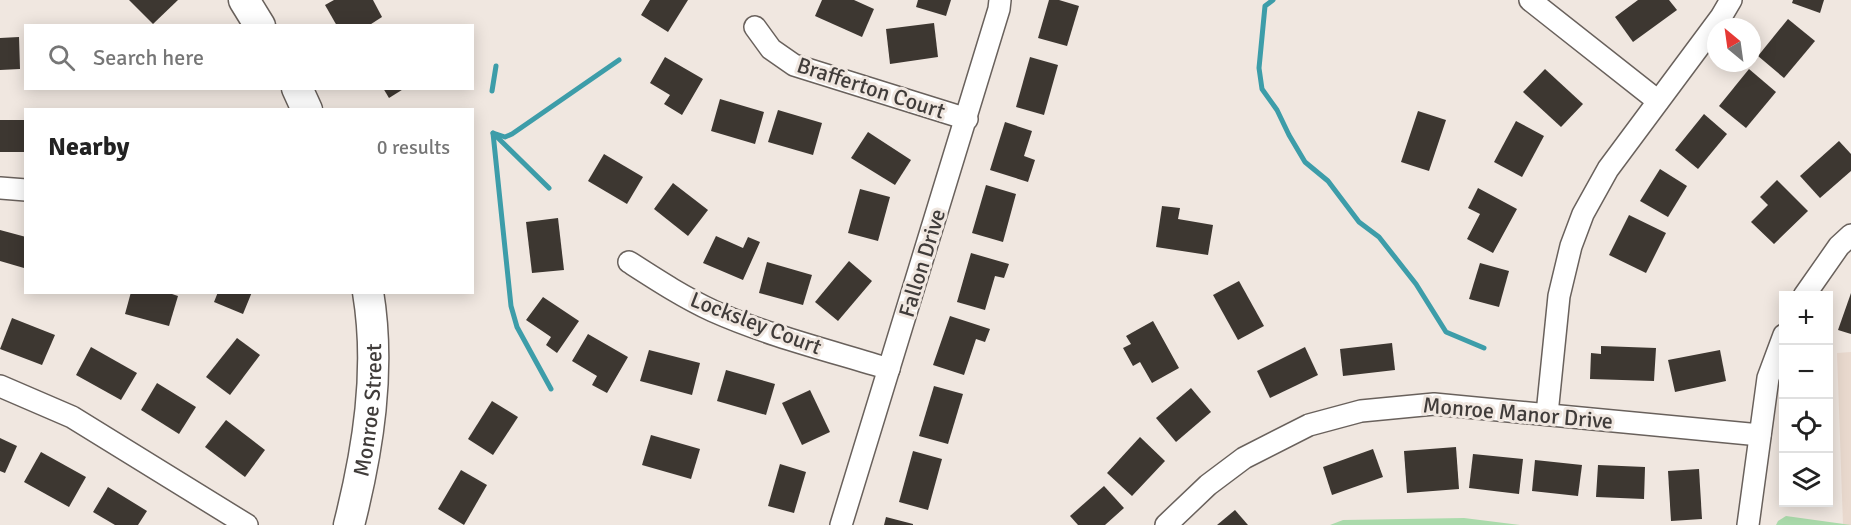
<!DOCTYPE html>
<html lang="en">
<head>
<meta charset="utf-8">
<style>
	:root { --surface:#fff; --page:#f6f6f6; --text:#222; --muted:#767676; --line:#e0e0e0 }
	body { margin:0; font-family:Signika,sans-serif; background:var(--page); color:var(--text) }
	.controls { position:absolute; right:18px; bottom:18px; display:grid; overflow:hidden; border-radius:0px; box-shadow:0 3px 15px #0003 }
	.controls button { width:54px; height:54px; display:grid; place-items:center; padding:0; border:0; border-bottom:2px solid var(--line); background:var(--surface); color:var(--text); font:30px sans-serif }
	.compass { position:absolute; left:1707px; top:18px; width:54px; height:54px; border-radius:50%; background:var(--surface); box-shadow:0 3px 15px #0003; rotate:331deg }
	.list { margin:0; padding:0; list-style:none }
	h2 { display:flex; justify-content:space-between; align-items:center; height:78px; margin:0; padding:0 24px; font-size:26px }
	h2 small { font-size:20px; font-weight:400; color:var(--muted) }
	.icon { flex:none; width:33px; height:33px; fill:none; stroke:currentColor; stroke-width:2; stroke-linecap:round; stroke-linejoin:round }
	.map { position:relative; flex:none; width:1851px; height:525px; overflow:hidden }
	.search { position:absolute; background:var(--surface); box-shadow:0 3px 15px #0003; left:24px; top:24px; width:450px; height:66px; display:flex; align-items:center; gap:15px; box-sizing:border-box; padding:0 21px; border-radius:0px; color:var(--muted); font-size:22px }
	.panel { position:absolute; background:var(--surface); box-shadow:0 3px 15px #0003; left:24px; top:108px; width:450px; height:186px; border-radius:0px }
	.map>svg:first-child { display:block }
	.built { fill:#e9d9ce }
	.green { fill:#aadaab }
	.lines { fill:none; stroke-linecap:round; stroke-linejoin:round }
	.stream { stroke:#3d9da9; stroke-width:5 }
	.building { fill:#3d3731 }
	.street-casing { stroke:#69615c; stroke-width:24 }
	.secondary-casing { stroke:#69615c; stroke-width:33 }
	.street { stroke:#fff; stroke-width:21 }
	.secondary { stroke:#fff; stroke-width:30 }
	.labels { text-anchor:middle; dominant-baseline:central; stroke-width:6; stroke-linejoin:round; paint-order:stroke }
	.street-label { font-size:22px; fill:#403c3a; stroke:#f0e7e0 }
</style>
</head>
<body>
<div class="map">
<svg width="1851" height="525" viewBox="0 0 1851 525">
	<rect width="100%" height="100%" fill="#f0e7e0"/>
	<!-- built -->
	<polygon class="built" points="1851,352 1851,525 1843,525 1837,353"/>
	<!-- green -->
	<g class="green">
		<polygon points="1786,516 1851,525 1776,525 1778,521"/>
		<polygon points="1464,518 1520,525 1330,525 1343,520"/>
	</g>
	<g class="lines">
		<!-- stream -->
		<g class="stream">
			<polyline points="1273,0 1265,6 1259,68 1262,89 1277,110 1289,135 1305,162 1328,181 1359,222 1379,237 1416,284 1446,332 1484,348"/>
			<polyline points="492,91 496,66"/>
			<polyline points="493,133 511,306 517,327 551,389"/>
			<polyline points="493,133 505,137 512,134 619,60"/>
			<polyline points="494,134 549,188"/>
		</g>
	</g>
	<!-- building -->
	<g class="building">
		<polygon points="129,0 178,0 153,24"/>
		<polygon points="334,0 373,0 382,17 368,26 337,26 325,5"/>
		<polygon points="650,0 688,0 668,32 641,15"/>
		<polygon points="822,0 854,0 874,9 862,37 815,16"/>
		<polygon points="918,0 951,0 946,16 916,7"/>
		<polygon points="1049,0 1059,0 1079,6 1067,46 1038,38"/>
		<polygon points="1638,0 1669,0 1677,10 1633,42 1615,17"/>
		<polygon points="1793,0 1824,0 1820,13 1792,3"/>
		<polygon points="1788,19 1815,41 1784,78 1758,56"/>
		<polygon points="934,23 938,57 890,64 886,29"/>
		<polygon points="19,37 20,69 0,70 0,38"/>
		<polygon points="665,57 703,79 682,115 664,104 670,95 650,83"/>
		<polygon points="1030,57 1058,65 1044,115 1016,107"/>
		<polygon points="1545,69 1583,104 1561,127 1523,92"/>
		<polygon points="1749,69 1776,92 1746,128 1719,106"/>
		<polygon points="383,88 405,88 389,98"/>
		<polygon points="720,99 764,112 755,144 711,131"/>
		<polygon points="778,110 822,123 813,155 768,142"/>
		<polygon points="1418,111 1446,120 1429,171 1401,162"/>
		<polygon points="1704,114 1727,134 1698,169 1675,150"/>
		<rect x="0" y="120" width="26" height="32"/>
		<polygon points="1516,121 1544,136 1522,177 1494,162"/>
		<polygon points="1005,122 1032,131 1024,156 1035,160 1028,182 990,170"/>
		<polygon points="868,132 911,160 895,185 851,158"/>
		<polygon points="1839,141 1851,154 1851,171 1820,198 1800,176"/>
		<polygon points="604,154 643,177 627,204 588,181"/>
		<polygon points="1660,169 1687,186 1668,217 1640,201"/>
		<polygon points="1777,180 1808,211 1774,244 1751,222 1768,205 1760,197"/>
		<polygon points="673,183 708,210 688,236 654,209"/>
		<polygon points="986,185 1016,194 1003,242 972,233"/>
		<polygon points="1478,188 1517,209 1493,253 1467,239 1480,214 1468,208"/>
		<polygon points="860,189 890,197 878,241 848,233"/>
		<polygon points="1162,206 1180,208 1178,219 1213,225 1208,255 1156,247"/>
		<polygon points="1629,215 1666,233 1646,273 1609,255"/>
		<polygon points="558,218 564,270 532,273 526,222"/>
		<polygon points="0,230 26,237 24,268 0,261"/>
		<polygon points="716,236 743,248 748,237 760,242 743,280 703,263"/>
		<polygon points="971,253 1009,264 1004,278 995,276 985,310 957,302"/>
		<polygon points="849,261 872,281 838,321 815,302"/>
		<polygon points="767,262 812,275 803,305 759,293"/>
		<polygon points="1480,263 1509,271 1499,307 1469,299"/>
		<polygon points="1239,281 1264,326 1238,340 1213,295"/>
		<polygon points="131,292 166,292 178,296 169,326 125,314"/>
		<polygon points="218,292 252,292 243,314 214,302"/>
		<polygon points="1851,293 1851,334 1838,330"/>
		<polygon points="543,297 579,321 557,353 546,345 551,337 526,320"/>
		<polygon points="950,316 990,329 985,342 976,339 964,375 933,365"/>
		<polygon points="12,318 55,335 42,365 0,349"/>
		<polygon points="1153,321 1179,368 1152,383 1140,362 1133,366 1123,348 1131,344 1126,336"/>
		<polygon points="588,334 628,357 607,393 592,385 597,376 572,361"/>
		<polygon points="237,338 260,355 230,395 206,377"/>
		<polygon points="1392,343 1395,370 1343,376 1340,349"/>
		<polygon points="1601,346 1656,348 1654,381 1590,379 1591,353 1601,354"/>
		<polygon points="91,347 137,373 121,400 76,375"/>
		<polygon points="1305,347 1318,375 1270,398 1257,371"/>
		<polygon points="649,350 700,363 692,395 640,381"/>
		<polygon points="1720,350 1726,381 1675,392 1668,360"/>
		<polygon points="726,370 775,384 766,415 717,401"/>
		<polygon points="157,383 196,407 179,434 141,410"/>
		<polygon points="934,386 963,394 948,444 919,436"/>
		<polygon points="1191,388 1211,412 1176,442 1156,418"/>
		<polygon points="810,390 830,432 802,445 782,403"/>
		<polygon points="492,401 518,417 493,455 468,439"/>
		<polygon points="226,420 265,450 245,477 205,447"/>
		<polygon points="651,435 700,449 691,479 642,465"/>
		<polygon points="1140,437 1165,461 1132,496 1107,473"/>
		<polygon points="0,438 17,446 5,473 0,471"/>
		<polygon points="1456,447 1459,489 1407,493 1404,451"/>
		<polygon points="1373,449 1383,477 1332,495 1323,467"/>
		<polygon points="913,451 942,459 928,510 899,502"/>
		<polygon points="41,452 86,477 69,507 24,482"/>
		<polygon points="1473,454 1523,459 1519,494 1469,488"/>
		<polygon points="1535,460 1582,465 1578,496 1532,491"/>
		<polygon points="780,464 806,472 794,513 768,506"/>
		<polygon points="1598,465 1645,467 1644,499 1596,497"/>
		<polygon points="1699,469 1702,519 1671,521 1668,471"/>
		<polygon points="461,470 487,485 464,525 438,509"/>
		<polygon points="1104,486 1124,508 1105,525 1078,525 1070,516"/>
		<polygon points="108,487 147,511 138,525 115,525 93,512"/>
		<polygon points="1235,510 1248,525 1217,525"/>
		<polygon points="886,517 913,524 913,525 884,525"/>
	</g>
	<g class="lines">
		<!-- street casing -->
		<g class="street-casing">
			<g id="street">
				<polyline points="1530,0 1658,101"/>
				<polyline points="755,27 771,49 794,65 967,119"/>
				<polyline points="0,188 26,190"/>
				<path d="M629,262C657,280 683,297 713,311C769,336 831,351 889,369"/>
				<polyline points="1804,296 1839,246 1851,235"/>
				<polyline points="0,386 72,417 247,525"/>
				<polyline points="1547,414 1559,296 1571,246 1583,214 1608,169 1721,17 1731,0"/>
				<polyline points="841,525 999,9 1000,0"/>
				<polyline points="1166,525 1208,485 1244,458 1309,425 1361,411 1434,404 1760,435"/>
				<polyline points="1748,525 1768,378 1784,335"/>
			</g>
		</g>
		<!-- secondary casing -->
		<g class="secondary-casing">
			<g id="secondary">
				<polyline points="244,0 260,26"/>
				<polyline points="297,88 307,110"/>
				<path id="s1" d="M349,525C368,450 381,370 368,292"/>
			</g>
		</g>
		<!-- street -->
		<use href="#street" class="street"/>
		<!-- secondary -->
		<use href="#secondary" class="secondary"/>
	</g>
	<g class="labels">
		<!-- street labels -->
		<g class="street-label">
			<text transform="translate(871 88) rotate(18)">Brafferton Court</text>
			<text transform="translate(922 263) rotate(-73)">Fallon Drive</text>
			<text transform="translate(756 323) rotate(21)">Locksley Court</text>
			<text stroke="none"><textPath href="#s1" startOffset="117">Monroe Street</textPath></text>
			<text transform="translate(1518 413) rotate(5)">Monroe Manor Drive</text>
		</g>
	</g>
</svg>
<div class="controls">
<button>+</button>
<button>−</button>
<button><svg class="icon" aria-label="locate" viewBox="0 0 24 24"><circle cx="12" cy="12" r="6"/><path d="M12 2v4M12 18v4M2 12h4M18 12h4"/></svg></button>
<button><svg class="icon" aria-label="layers" viewBox="0 0 24 24"><path d="M12 4l9 5-9 5-9-5zM3 14l9 5 9-5"/></svg></button>
</div>
<svg class="compass" viewBox="-18 -18 36 36"><path d="M0-13l5 13h-10z" fill="#e53935"/><path d="M0 13l5-13h-10z" fill="#767676"/></svg>
<div class="search"><svg class="icon" aria-label="search" viewBox="0 0 24 24"><circle cx="10" cy="10" r="6"/><path d="M15 15l6 6"/></svg>Search here</div>
<section class="panel">
<h2>Nearby<small>0 results</small></h2>
<ul class="list">
</ul>
</section>
</div>
</body>
</html>
